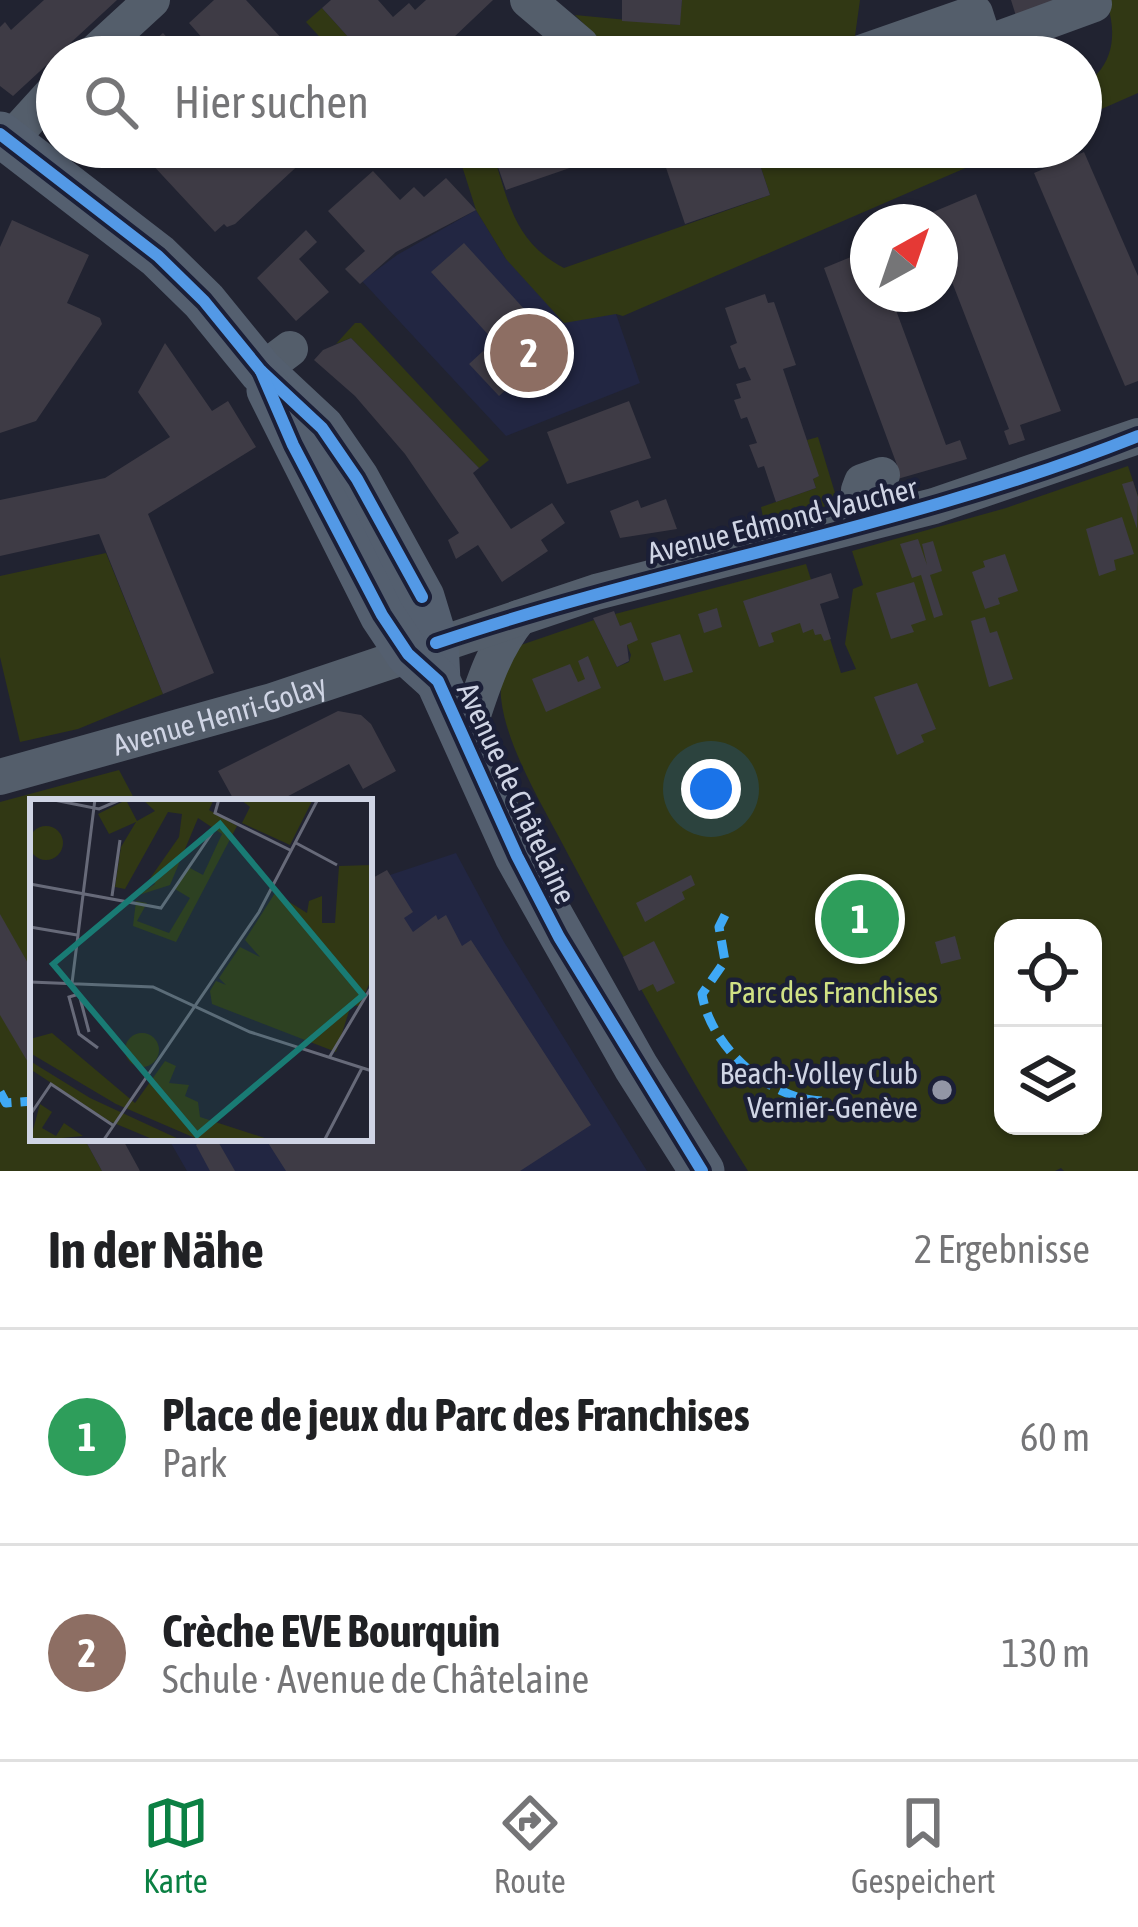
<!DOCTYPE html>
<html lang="de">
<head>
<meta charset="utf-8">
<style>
	:root { --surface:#fff; --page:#f6f6f6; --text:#202124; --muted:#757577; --line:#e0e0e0; --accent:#0b8043 }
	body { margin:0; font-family:"Asap Condensed",sans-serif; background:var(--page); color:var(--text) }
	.controls { position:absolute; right:36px; bottom:36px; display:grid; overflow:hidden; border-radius:24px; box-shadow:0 3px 9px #0004 }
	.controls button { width:108px; height:108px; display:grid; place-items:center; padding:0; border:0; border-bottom:3px solid var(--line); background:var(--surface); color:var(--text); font:60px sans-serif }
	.compass { position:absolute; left:850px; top:204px; width:108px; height:108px; border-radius:50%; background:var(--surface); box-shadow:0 3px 9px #0004; rotate:40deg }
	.you { position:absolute; left:711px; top:789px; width:42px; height:42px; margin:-30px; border:9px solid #fff; border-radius:50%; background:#1a73e8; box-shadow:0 0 0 18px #1a73e833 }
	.badge { display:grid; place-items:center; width:78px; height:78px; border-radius:50%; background:var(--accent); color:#fff; font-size:39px; font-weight:700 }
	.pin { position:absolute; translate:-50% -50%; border:6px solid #fff; box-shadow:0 3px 12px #0006 }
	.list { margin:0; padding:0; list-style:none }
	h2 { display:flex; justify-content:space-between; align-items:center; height:156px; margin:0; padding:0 48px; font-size:51px }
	h2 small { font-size:39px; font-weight:400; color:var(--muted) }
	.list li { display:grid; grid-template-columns:78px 1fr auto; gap:36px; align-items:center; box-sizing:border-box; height:216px; padding:0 48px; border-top:3px solid var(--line) }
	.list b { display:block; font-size:45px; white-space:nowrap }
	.list p { margin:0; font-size:39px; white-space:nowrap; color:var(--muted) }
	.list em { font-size:39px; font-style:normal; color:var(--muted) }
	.icon { flex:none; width:66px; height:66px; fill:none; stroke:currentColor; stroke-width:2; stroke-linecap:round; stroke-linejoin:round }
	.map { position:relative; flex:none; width:1138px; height:1171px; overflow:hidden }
	.search { position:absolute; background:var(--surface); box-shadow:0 3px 9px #0004; left:36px; right:36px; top:36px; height:132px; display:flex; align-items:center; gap:30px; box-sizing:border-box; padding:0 42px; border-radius:66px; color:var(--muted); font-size:45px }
	.sheet { height:588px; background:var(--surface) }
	nav { display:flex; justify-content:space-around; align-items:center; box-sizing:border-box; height:168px; border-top:3px solid var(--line); background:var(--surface); font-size:33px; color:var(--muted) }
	nav a { display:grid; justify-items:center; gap:6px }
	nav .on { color:var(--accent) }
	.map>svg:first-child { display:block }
	.built { fill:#222642 }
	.green { fill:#313814; fill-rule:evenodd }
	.building { fill:#3e3b45 }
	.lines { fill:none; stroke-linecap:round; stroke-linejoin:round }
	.minor { stroke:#545e6b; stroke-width:36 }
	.major { stroke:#545f6f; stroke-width:45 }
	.quiet { stroke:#3fa9f5; stroke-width:9; stroke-dasharray:18 9; stroke-linecap:butt }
	.cycleway-casing { stroke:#1b1f37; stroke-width:20 }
	.cycleway { stroke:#5399e6; stroke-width:12 }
	.poi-dot { fill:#9296a5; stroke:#1b1f37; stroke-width:4.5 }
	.labels { text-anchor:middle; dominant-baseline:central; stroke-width:9; stroke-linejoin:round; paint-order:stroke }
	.street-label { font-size:30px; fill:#cfd4e4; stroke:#1b1f37 }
	.park-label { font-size:30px; fill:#d0e184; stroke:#1b1f37 }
	.poi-label { font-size:30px; fill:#cfd4e4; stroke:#1b1f37; text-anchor:end }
	.inset-road { fill:none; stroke:#676a79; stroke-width:3 }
	.view { fill:#197b74; fill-opacity:0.15; stroke:#197b74; stroke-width:6 }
	.inset-edge { fill:none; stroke:#cfd4e4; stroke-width:6 }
</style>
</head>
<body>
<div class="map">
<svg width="1138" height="1171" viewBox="0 0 1138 1171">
	<rect width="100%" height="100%" fill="#212331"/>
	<!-- built -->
	<g class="built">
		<polygon points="476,210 506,259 616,314 640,383 506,436 362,281 397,255"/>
		<polygon points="456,853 504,942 647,1171 187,1171 168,1138 369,1138 369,882"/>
	</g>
	<!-- green -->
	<g class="green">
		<path d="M682,0H860L855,36L796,57H721C686,25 660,42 620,54L606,46L575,15L679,25Z"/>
		<path d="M1106,0H1138V93L1081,118V87C1114,67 1118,35 1106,0Z"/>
		<polygon points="322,8 359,49 350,57 338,57 306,22"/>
		<path d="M456,147H491C508,198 512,241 564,268L770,195L754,147H893L895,151L908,147H1014L623,316L616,314L564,323L506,259L476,210Z"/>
		<polygon points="355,323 361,323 489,460 479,468 351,338 336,344"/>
		<polygon points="818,437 838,503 764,522 761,507 816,488 813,479 818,476 807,440"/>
		<path d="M1128,466L1138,496V1171H1064L1061,1168L1055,1171H748C683,1069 627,964 570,858C547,813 506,748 501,698C499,678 508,663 518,646L594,620L617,667L629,662L631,655L615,614L806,564L841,673L856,669L845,644L853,589L863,585L852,551L1006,508ZM1003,928H1093V1126H1003Z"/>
		<polygon points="106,553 163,694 78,729 20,742 0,657 0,576"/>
		<polygon points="119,770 136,802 33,802 33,1138 84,1138 102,1171 0,1171 0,802"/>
	</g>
	<!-- building -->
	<g class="building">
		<polygon points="44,0 117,0 13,96 0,86 0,27 5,22 11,30"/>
		<polygon points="214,0 246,0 284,41 268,56 256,42 239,57 219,57 189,23"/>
		<polygon points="331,0 378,0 393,17 409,3 415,10 426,0 493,0 433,57 350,57 359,49 322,8"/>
		<polygon points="622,0 682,0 680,25 622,21"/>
		<polygon points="1011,0 1060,0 1016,16"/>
		<polygon points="163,33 185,57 156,57 147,47"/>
		<polygon points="951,38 957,57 899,57"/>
		<polygon points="136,147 189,147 207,167 229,147 318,147 235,224 227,227 224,224 215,232"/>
		<polygon points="491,147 585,147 590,161 506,190"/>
		<polygon points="659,147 754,147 770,195 685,224"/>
		<polygon points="1084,152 1138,276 1138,381 1125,386 1034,173"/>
		<polygon points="373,171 400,200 414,187 424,197 446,178 476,210 396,252 360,284 345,269 365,251 328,211"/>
		<polygon points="976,194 1061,411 1020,425 1025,440 1009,445 1004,431 1009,429 940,251 940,222 928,222 926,215"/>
		<polygon points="12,220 89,255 67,303 100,318 102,324 36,421 0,433 0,247"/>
		<polygon points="306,230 317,242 299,259 329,292 296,321 257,278"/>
		<polygon points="464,243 556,344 499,396 469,364 494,341 431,272"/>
		<polygon points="868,250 868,294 890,294 946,445 960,440 967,459 887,482 882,467 897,465 824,268"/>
		<polygon points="765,294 768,303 774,302 796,365 783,369 819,476 813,479 816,488 776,502 764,466 758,468 749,445 757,443 747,417 741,419 734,400 741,398 736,384 751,380 745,367 739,369 730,346 737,343 725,308"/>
		<polygon points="351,338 479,468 473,473 511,529 552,503 565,523 541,540 548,551 502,582 478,545 456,559 448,540 459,533 405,454 355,396 314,360 323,350"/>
		<polygon points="165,343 212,411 228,401 256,447 148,514 214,673 163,694 99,534 0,556 0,500 105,478 170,437 138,392"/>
		<polygon points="629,401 651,458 567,484 547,432"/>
		<polygon points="1133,481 1138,497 1137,529 1122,484"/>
		<polygon points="666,499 677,529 620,538 610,511 638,500 641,508"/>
		<polygon points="1122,517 1134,554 1114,560 1116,570 1099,576 1086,529"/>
		<polygon points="918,539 927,565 922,544 933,541 942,571 930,575 943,615 934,618 921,575 912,578 900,544"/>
		<polygon points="1005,554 1018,591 998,598 1000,604 985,609 972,572 985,567 983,561"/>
		<polygon points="831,573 839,598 820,604 831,639 824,641 821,634 815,635 813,629 803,633 800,623 771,633 774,642 759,647 743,601"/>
		<polygon points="914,582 926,620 911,625 914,632 891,639 876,593"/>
		<polygon points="717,608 722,627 704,633 698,614"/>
		<polygon points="614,611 620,626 631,622 638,640 627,645 629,661 617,667 593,618"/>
		<polygon points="985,617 990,633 997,631 1013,679 989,687 971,621"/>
		<polygon points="680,634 693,672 664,681 651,643"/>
		<polygon points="588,656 601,688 546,712 532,679 570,664 578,682 585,679 578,661"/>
		<polygon points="917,683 936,729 921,735 924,742 897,755 874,697"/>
		<polygon points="338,711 361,715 371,724 396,771 363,789 349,764 277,802 235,802 218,771"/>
		<polygon points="387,870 413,912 404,918 413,932 436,915 438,920 446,915 462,946 471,940 591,1125 520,1171 286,1171 265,1138 369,1138 369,880"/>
		<polygon points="691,875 695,885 682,892 685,899 645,922 636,903"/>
		<polygon points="0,914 33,972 33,1061 29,1064 0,1015"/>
		<polygon points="955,936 961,959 941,964 935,942"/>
		<polygon points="654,941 675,983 657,992 653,984 639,991 623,957"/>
		<polygon points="84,1138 122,1138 140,1171 102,1171"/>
		<polygon points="203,1138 216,1138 235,1171 210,1171 196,1145"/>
	</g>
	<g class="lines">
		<!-- minor -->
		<g class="minor">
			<polyline points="528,0 581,45 588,57"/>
			<polyline points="90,57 152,0"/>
			<polyline points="849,57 975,13 985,44 1094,4"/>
			<polyline points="9,141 57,88"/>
			<polyline points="261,371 290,349"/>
			<polyline points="865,523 859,490 862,482 882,475"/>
			<path d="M464,741C480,697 489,655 519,618"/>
			<path id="s1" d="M0,777L272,701L596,592L934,506L1138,436"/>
		</g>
		<!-- major -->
		<g class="major">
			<polyline points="0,134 158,256 204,301 261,371 322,428 357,479 422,597 436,643 438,681 517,856 636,1067 702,1171"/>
			<polyline points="269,390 382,615 408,654 438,681"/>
		</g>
		<!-- quiet -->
		<g class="quiet">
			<path d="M725,915L719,927L725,961L702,994C710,1046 769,1100 822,1101"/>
			<polyline points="0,1092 6,1103 33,1101"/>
		</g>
		<!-- cycleway casing -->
		<g class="cycleway-casing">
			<g id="cycleway">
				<polyline points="0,134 158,256 204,301 261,371 322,428 357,479 422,597"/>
				<polyline points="261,371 293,445 382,615 408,654 438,681 517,856 559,937 702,1171"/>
				<path d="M436,643C667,565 911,527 1138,436"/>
			</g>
		</g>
		<!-- cycleway -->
		<use href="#cycleway" class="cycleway"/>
	</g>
	<!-- markers -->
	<circle class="poi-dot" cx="942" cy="1090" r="12"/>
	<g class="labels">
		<!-- street labels -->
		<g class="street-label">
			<text transform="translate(782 520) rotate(-14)">Avenue Edmond-Vaucher</text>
			<text stroke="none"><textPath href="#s1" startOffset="228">Avenue Henri-Golay</textPath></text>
			<text transform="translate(517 793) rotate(65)">Avenue de Châtelaine</text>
		</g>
		<!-- park labels -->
		<g class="park-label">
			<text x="833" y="992">Parc des Franchises</text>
		</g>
		<!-- poi labels -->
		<g class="poi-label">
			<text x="918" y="1073">Beach-Volley Club<tspan x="918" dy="34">Vernier-Genève</tspan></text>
		</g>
	</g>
	<!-- overview -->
	<g transform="translate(30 799)">
		<rect width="342" height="342" fill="#212331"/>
		<path d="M112,0H184L179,11L207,27L146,143L103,127L106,102L117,104L107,122L139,134L160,99L145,90L158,68L173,76L192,35L168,19L140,86L109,96L125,85L121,78L149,38L152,15L138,13L95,90L85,88L91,48L106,23L79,35L68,15L96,1L107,22L125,12ZM210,0H283L260,46L212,24L220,8ZM-1 44a17 17 0 1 1 34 0a17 17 0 1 1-34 0ZM342,66V179L329,207L321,206L306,253L182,205L180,192L186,182L196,186L189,179L210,148L230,158L215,141L245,94L277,114L279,102L292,97V124H305L309,67ZM22,234L105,304L135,262L146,267L139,284L159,286L155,297L168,303L170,318L244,342H172L86,305L0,254V240ZM95 251a17 17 0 1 1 34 0a17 17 0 1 1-34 0ZM0,262L60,299L153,342H127L79,322L0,270ZM10,305L22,313L12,329L26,337L34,324L53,337L0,342Z" fill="#313814"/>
		<path class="inset-road" d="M19,0L69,10L92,0M189,0L185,14L262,52M266,44L307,66M0,85L131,109L184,31M82,97L90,41M0,128L47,136M0,183L123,188L220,233L342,272M42,184L65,0M59,233L49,195L39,198L49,235L68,249M299,259L342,187M0,316L21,285L84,327M73,342L229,113L288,0M294,342L332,269"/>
		<path class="view" d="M190,25L333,196L167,336L23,165Z"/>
		<rect width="342" height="342" class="inset-edge"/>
	</g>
</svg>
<div class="controls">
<button><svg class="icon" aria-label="locate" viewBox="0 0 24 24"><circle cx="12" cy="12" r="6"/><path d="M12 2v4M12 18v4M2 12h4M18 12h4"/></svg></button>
<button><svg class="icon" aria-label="layers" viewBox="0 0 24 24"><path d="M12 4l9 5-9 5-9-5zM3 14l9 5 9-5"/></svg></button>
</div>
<svg class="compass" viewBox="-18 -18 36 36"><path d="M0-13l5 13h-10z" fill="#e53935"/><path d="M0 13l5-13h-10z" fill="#757577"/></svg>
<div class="you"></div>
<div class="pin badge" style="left:860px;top:919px;background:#2e9e5b">1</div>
<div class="pin badge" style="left:529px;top:353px;background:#8d6e63">2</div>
<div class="search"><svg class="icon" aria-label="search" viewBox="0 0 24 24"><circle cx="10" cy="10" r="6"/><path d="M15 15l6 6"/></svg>Hier suchen</div>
</div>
<section class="sheet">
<h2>In der Nähe<small>2 Ergebnisse</small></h2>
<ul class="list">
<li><span class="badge" style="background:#2e9e5b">1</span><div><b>Place de jeux du Parc des Franchises</b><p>Park</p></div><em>60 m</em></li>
<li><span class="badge" style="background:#8d6e63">2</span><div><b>Crèche EVE Bourquin</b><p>Schule · Avenue de Châtelaine</p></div><em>130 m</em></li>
</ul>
</section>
<nav>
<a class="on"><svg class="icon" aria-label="map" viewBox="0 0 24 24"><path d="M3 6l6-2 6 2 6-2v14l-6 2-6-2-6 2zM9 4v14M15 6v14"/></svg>Karte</a>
<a><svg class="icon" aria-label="directions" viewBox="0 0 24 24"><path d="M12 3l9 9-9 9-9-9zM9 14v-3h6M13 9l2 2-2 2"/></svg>Route</a>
<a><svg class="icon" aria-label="saved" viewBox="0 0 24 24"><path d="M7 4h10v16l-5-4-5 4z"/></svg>Gespeichert</a>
</nav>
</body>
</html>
